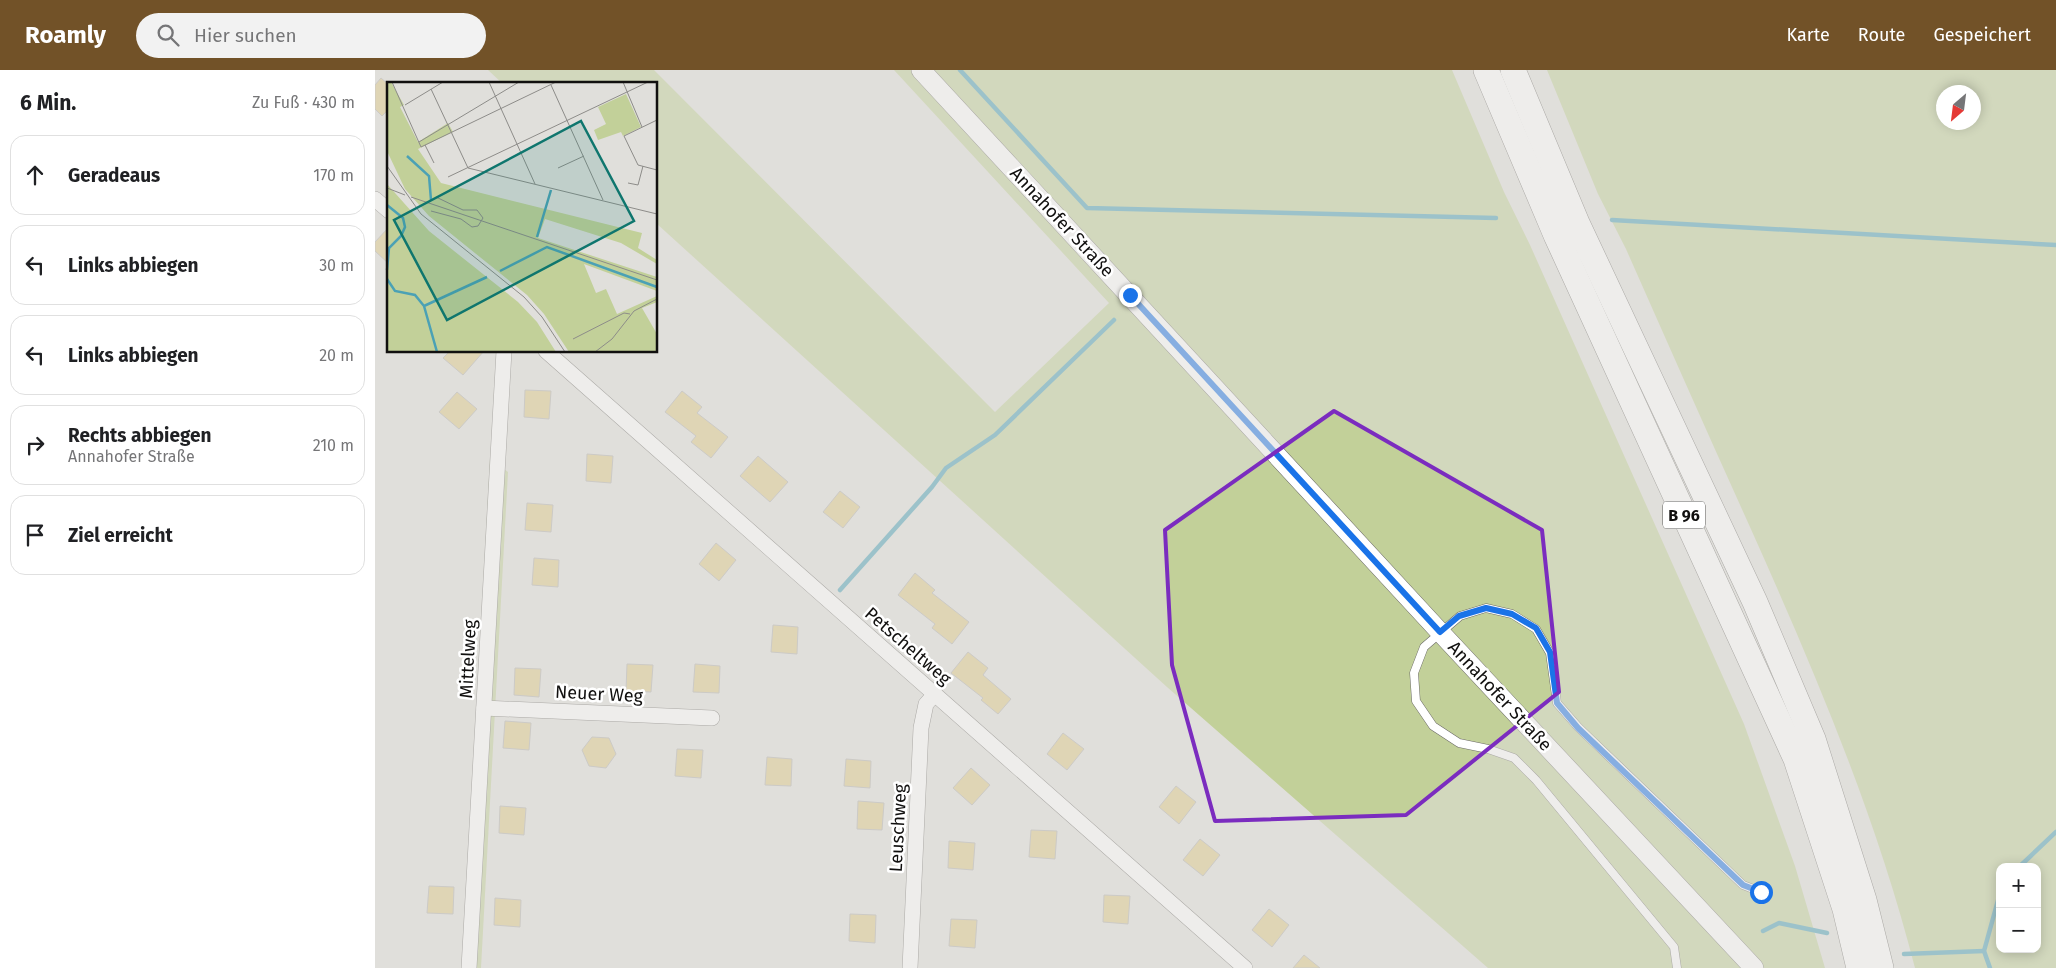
<!DOCTYPE html>
<html lang="de">
<head>
<meta charset="utf-8">
<style>
	:root { --surface:#fff; --page:#f2f2f2; --text:#202124; --muted:#757577; --line:#e0e0e0; --accent:#725228 }
	body { margin:0; font-family:"Fira Sans",sans-serif; background:var(--page); color:var(--text) }
	.controls { position:absolute; right:15px; bottom:15px; display:grid; overflow:hidden; border-radius:10px; box-shadow:0 2px 12px #0003 }
	.controls button { width:45px; height:45px; display:grid; place-items:center; padding:0; border:0; border-bottom:1px solid var(--line); background:var(--surface); color:var(--text); font:25px sans-serif }
	.compass { position:absolute; left:1561px; top:15px; width:45px; height:45px; border-radius:50%; background:var(--surface); box-shadow:0 2px 12px #0003; rotate:208deg }
	.stop { position:absolute; width:15px; height:15px; margin:-11px; border:4px solid #1a73e8; border-radius:50%; background:#fff }
	.stop.end { background:#1a73e8; border-color:#fff; box-shadow:0 1px 5px #0008 }
	.list { margin:0; padding:0; list-style:none }
	h2 { display:flex; justify-content:space-between; align-items:center; height:65px; margin:0; padding:0 20px; font-size:21px }
	h2 small { font-size:16px; font-weight:400; color:var(--muted) }
	.list li { display:grid; grid-template-columns:32px 1fr auto; gap:15px; align-items:center; box-sizing:border-box; height:80px; margin:0 10px 10px; padding:0 10px; border:1px solid var(--line); border-radius:15px }
	.list b { display:block; font-size:19px; white-space:nowrap }
	.list p { margin:0; font-size:16px; white-space:nowrap; color:var(--muted) }
	.list em { font-size:16px; font-style:normal; color:var(--muted) }
	.icon { flex:none; width:28px; height:28px; fill:none; stroke:currentColor; stroke-width:2; stroke-linecap:round; stroke-linejoin:round }
	.map { position:relative; flex:none; width:1681px; height:898px; overflow:hidden }
	header { display:flex; align-items:center; gap:30px; box-sizing:border-box; height:70px; padding:0 25px; background:var(--accent); color:#fff }
	header strong { font-size:24px }
	nav { display:flex; gap:28px; margin-inline-start:auto; font-size:18px }
	.search { width:350px; height:45px; background:var(--page); display:flex; align-items:center; gap:12px; box-sizing:border-box; padding:0 18px; border-radius:28px; color:var(--muted); font-size:19px }
	main { display:flex }
	aside { flex:1; background:var(--surface) }
	.map>svg:first-child { display:block }
	.green { fill:#c2d099; fill-rule:evenodd }
	.lines { fill:none; stroke-linecap:round; stroke-linejoin:round }
	.stream { stroke:#4ba1b5; stroke-width:4.5 }
	.building { fill:#dec987; stroke:#b3b2ae }
	.service-casing { stroke:#6c6b67; stroke-width:9 }
	.minor-casing { stroke:#6c6b67; stroke-width:16 }
	.tertiary-casing { stroke:#6c6b67; stroke-width:20 }
	.trunk-casing { stroke:#6c6b67; stroke-width:26 }
	.service { stroke:#fff; stroke-width:8 }
	.minor { stroke:#fff; stroke-width:15 }
	.tertiary { stroke:#fff; stroke-width:19 }
	.trunk { stroke:#fff; stroke-width:25 }
	.route { stroke:#1a73e8; stroke-width:6 }
	.marked { fill:none; stroke:#7b2cbf; stroke-width:4; stroke-linejoin:round }
	.labels { text-anchor:middle; dominant-baseline:central; stroke-width:5; stroke-linejoin:round; paint-order:stroke }
	.shield { fill:#fff; stroke:#585857; stroke-width:1 }
	.shield-label { font-size:16px; font-weight:bold; fill:#11100f }
	.street-label { font-size:18px; fill:#11100f; stroke:#fff }
	.inset-river { fill:none; stroke:#4ba1b5; stroke-width:2.5 }
	.inset-road { fill:none; stroke:#8d8c89; stroke-width:1 }
	.view { fill:#0f766e; fill-opacity:0.15; stroke:#0f766e; stroke-width:2.5 }
	.inset-edge { fill:none; stroke:#11100f; stroke-width:2.5 }
</style>
</head>
<body>
<header>
<strong>Roamly</strong>
<div class="search"><svg class="icon" aria-label="search" viewBox="0 0 24 24"><circle cx="10" cy="10" r="6"/><path d="M15 15l6 6"/></svg>Hier suchen</div>
<nav><a>Karte</a><a>Route</a><a>Gespeichert</a></nav>
</header>
<main>
<aside>
<h2>6 Min.<small>Zu Fuß · 430 m</small></h2>
<ul class="list">
<li><svg class="icon" aria-label="ahead" viewBox="0 0 24 24"><path d="M12 20V5M6 11l6-6 6 6"/></svg><div><b>Geradeaus</b></div><em>170 m</em></li>
<li><svg class="icon" aria-label="left" viewBox="0 0 24 24"><path d="M17 20v-9H6M10 6l-5 5 5 5"/></svg><div><b>Links abbiegen</b></div><em>30 m</em></li>
<li><svg class="icon" aria-label="left" viewBox="0 0 24 24"><path d="M17 20v-9H6M10 6l-5 5 5 5"/></svg><div><b>Links abbiegen</b></div><em>20 m</em></li>
<li><svg class="icon" aria-label="right" viewBox="0 0 24 24"><path d="M7 20v-9h11M14 6l5 5-5 5"/></svg><div><b>Rechts abbiegen</b><p>Annahofer Straße</p></div><em>210 m</em></li>
<li><svg class="icon" aria-label="arrive" viewBox="0 0 24 24"><path d="M6 21V4h12l-3 4 3 4H6"/></svg><div><b>Ziel erreicht</b></div></li>
</ul>
</aside>
<div class="map">
<svg width="1681" height="898" viewBox="0 0 1681 898">
	<rect width="100%" height="100%" fill="#e0dfdb"/>
	<!-- green -->
	<g class="green">
		<polygon points="113,0 279,0 620,342 734,233 519,0 1077,0 1129,122 1155,175 1369,654 1420,796 1450,898 1113,898 792,617 281,153 281,14 128,14"/>
		<path d="M1172,0H1681V898H1540C1501,745 1439,600 1375,457C1333,364 1292,272 1251,179L1223,124ZM1568,22H1598V52H1568ZM1625,797H1662V879H1625Z"/>
		<polygon points="115,389 133,402 106,898 88,898"/>
	</g>
	<g class="lines">
		<!-- stream -->
		<g class="stream">
			<polyline points="585,0 712,138 1121,148"/>
			<polyline points="1237,150 1681,175"/>
			<polyline points="465,520 557,417 571,398 620,365 739,250"/>
			<polyline points="1644,797 1681,762"/>
			<polyline points="1388,861 1404,853 1452,863"/>
			<polyline points="1529,884 1609,881"/>
			<polyline points="1615,898 1609,881 1625,823"/>
		</g>
	</g>
	<!-- building -->
	<g class="building">
		<polygon points="6,8 14,15 14,39 7,46 0,39 0,15"/>
		<polygon points="14,157 14,194 0,181 0,172"/>
		<polygon points="75,281 109,281 88,305 68,288"/>
		<polygon points="150,320 176,321 174,349 149,347"/>
		<polygon points="307,321 327,337 322,343 353,367 336,388 316,372 321,366 290,342"/>
		<polygon points="82,322 102,339 84,359 64,342"/>
		<polygon points="212,384 238,386 236,413 211,411"/>
		<polygon points="383,386 413,412 395,432 365,406"/>
		<polygon points="465,421 485,437 468,458 448,442"/>
		<polygon points="152,433 178,435 176,462 150,460"/>
		<polygon points="341,473 361,490 344,511 324,494"/>
		<polygon points="159,488 184,490 183,517 157,515"/>
		<polygon points="540,503 560,520 557,523 594,552 577,574 557,558 560,554 523,525"/>
		<polygon points="398,555 423,557 422,584 396,582"/>
		<polygon points="593,582 613,598 608,605 636,629 623,644 606,630 608,628 576,603"/>
		<polygon points="252,594 278,595 276,622 251,621"/>
		<polygon points="320,594 345,596 344,623 318,622"/>
		<polygon points="140,598 166,599 164,627 139,625"/>
		<polygon points="130,651 156,653 154,680 128,678"/>
		<polygon points="688,663 709,679 692,700 672,684"/>
		<polygon points="217,667 234,668 241,684 231,698 214,696 207,680"/>
		<polygon points="302,679 328,680 326,708 300,706"/>
		<polygon points="392,687 417,689 416,716 390,715"/>
		<polygon points="471,689 496,691 495,718 469,716"/>
		<polygon points="596,698 615,715 597,735 578,718"/>
		<polygon points="801,716 821,732 804,754 784,737"/>
		<polygon points="483,731 509,733 507,760 482,759"/>
		<polygon points="125,736 151,738 149,765 124,763"/>
		<polygon points="656,760 682,761 680,789 654,787"/>
		<polygon points="825,769 845,785 828,806 808,790"/>
		<polygon points="574,771 600,773 598,800 573,798"/>
		<polygon points="54,816 79,817 78,844 52,843"/>
		<polygon points="729,825 755,826 753,854 728,852"/>
		<polygon points="120,828 146,830 145,857 119,855"/>
		<polygon points="894,839 914,855 897,877 877,860"/>
		<polygon points="475,844 501,845 500,873 474,871"/>
		<polygon points="576,849 602,850 600,878 574,876"/>
		<polygon points="929,885 945,898 918,898"/>
	</g>
	<g class="lines">
		<!-- service casing -->
		<g class="service-casing">
			<polyline id="service" points="1302,898 1299,877 1161,710 1139,688 1113,679 1084,673 1058,656 1041,631 1039,603 1049,577 1085,546 1111,538 1137,544 1161,559 1175,583 1182,633 1203,657 1368,815 1386,822"/>
		</g>
		<!-- minor casing -->
		<g class="minor-casing">
			<g id="minor">
				<polyline points="0,129 14,141"/>
				<polyline points="171,281 870,898"/>
				<polyline points="109,638 337,648"/>
				<polyline points="94,898 129,281"/>
				<polyline points="535,898 546,658 551,634 560,624"/>
			</g>
		</g>
		<!-- tertiary casing -->
		<g class="tertiary-casing">
			<polyline id="tertiary" points="546,0 1065,562 1379,898"/>
		</g>
		<!-- trunk casing -->
		<g class="trunk-casing">
			<g id="trunk">
				<polyline points="1111,0 1181,165 1421,689 1470,839 1484,898"/>
				<polyline points="1138,0 1202,153 1380,532 1438,669 1489,830 1506,898"/>
			</g>
		</g>
		<!-- service -->
		<use href="#service" class="service"/>
		<!-- minor -->
		<use href="#minor" class="minor"/>
		<!-- tertiary -->
		<use href="#tertiary" class="tertiary"/>
		<!-- trunk -->
		<use href="#trunk" class="trunk"/>
	</g>
	<g class="lines">
		<!-- route -->
		<polyline class="route" points="755,225 1065,562 1084,546 1111,538 1137,544 1161,558 1175,582 1182,633 1203,658 1368,815 1386,822"/>
	</g>
	<!-- marked area -->
	<path d="M0 0H1681V898H0ZM959,341L1167,460L1184,622L1031,745L840,751L797,595L790,460Z" fill="#e0dfdb" fill-opacity=".55" fill-rule="evenodd"/>
	<path class="marked" d="M959,341L1167,460L1184,622L1031,745L840,751L797,595L790,460Z"/>
	<g class="labels">
		<!-- shield labels -->
		<rect class="shield" x="1288" y="431.5" width="42" height="27" rx="4"/>
		<g class="shield-label">
			<text x="1309" y="445">B 96</text>
		</g>
		<!-- street labels -->
		<g class="street-label">
			<text transform="translate(687 152) rotate(47)">Annahofer Straße</text>
			<text transform="translate(533 576) rotate(41)">Petscheltweg</text>
			<text transform="translate(93 589) rotate(-87)">Mittelweg</text>
			<text transform="translate(224 624) rotate(3)">Neuer Weg</text>
			<text transform="translate(1125 626) rotate(47)">Annahofer Straße</text>
			<text transform="translate(523 758) rotate(-87)">Leuschweg</text>
		</g>
	</g>
	<!-- overview -->
	<g transform="translate(12 12)">
		<rect width="270" height="270" fill="#e0dfdb"/>
		<path d="M0,0H4L17,23L13,25L31,60L61,41L66,50L31,67L54,101L255,151L251,166L270,178V182L234,161L158,137L151,156L270,195V209L197,182L209,211L219,207L230,232L270,214V220L255,226L270,252V270H182L157,232L140,213L42,134L18,107L0,69ZM239,12L254,45L236,54L234,50L211,58L207,48L219,42L211,25ZM0,102L42,149L131,220L150,240L169,270H0Z" fill="#c2d099"/>
		<path class="inset-river" d="M20,74L42,94L44,118M0,123L16,136L18,145L14,154L2,166L0,188M150,155L164,108M113,189L160,165L270,205M0,197L8,209L28,213L37,224L50,270M37,224L100,195"/>
		<path class="inset-road" d="M5,0L34,65L169,0M102,0L148,102M236,0L255,45M164,3L216,118M44,7L81,86L270,132M18,23L56,0M270,38L237,54L251,83L270,88M32,60L132,0M38,63L47,81M0,84L34,132L137,215L155,235L178,270M171,86L197,74M61,95L261,0M241,101L251,103L256,84M0,106L18,113M24,115L270,198M44,129L74,137L85,145L91,144L96,136L90,128H76L49,115M186,257L237,231L243,232M208,270L225,257L247,229L270,217"/>
		<path class="view" d="M194,39L247,139L60,238L7,138Z"/>
		<rect width="270" height="270" class="inset-edge"/>
	</g>
</svg>
<div class="controls">
<button>+</button>
<button>−</button>
</div>
<svg class="compass" viewBox="-18 -18 36 36"><path d="M0-13l5 13h-10z" fill="#e53935"/><path d="M0 13l5-13h-10z" fill="#757577"/></svg>
<div class="stop" style="left:1386px;top:822px"></div>
<div class="stop end" style="left:755px;top:225px"></div>
</div>
</main>
</body>
</html>
